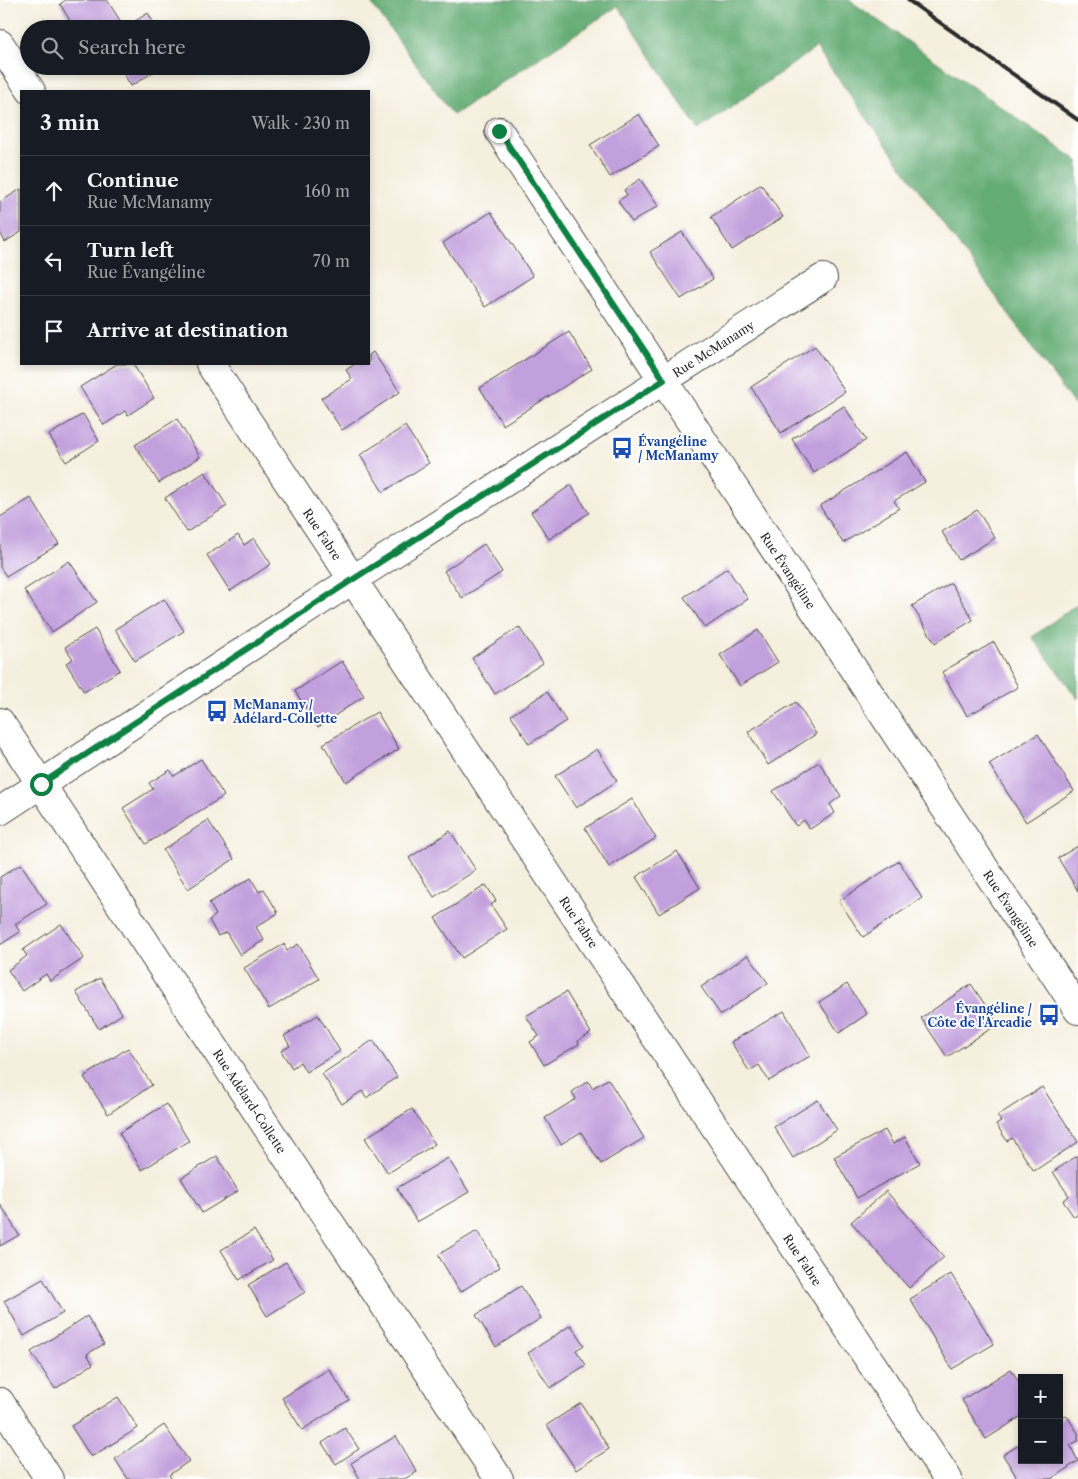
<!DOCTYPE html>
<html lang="en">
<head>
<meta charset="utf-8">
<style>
	:root { --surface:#171b24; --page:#20242c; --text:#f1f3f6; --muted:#9ea1a6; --line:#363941 }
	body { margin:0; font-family:"Libre Caslon Text",serif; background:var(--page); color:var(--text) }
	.controls { position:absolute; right:15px; bottom:15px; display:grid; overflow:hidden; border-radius:0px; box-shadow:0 2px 8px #0003 }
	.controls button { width:45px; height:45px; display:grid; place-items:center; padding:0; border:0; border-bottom:1px solid var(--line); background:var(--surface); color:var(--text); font:25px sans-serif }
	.stop { position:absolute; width:15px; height:15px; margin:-11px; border:4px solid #0b8043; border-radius:50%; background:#fff }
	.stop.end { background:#0b8043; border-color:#fff; box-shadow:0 1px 5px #0008 }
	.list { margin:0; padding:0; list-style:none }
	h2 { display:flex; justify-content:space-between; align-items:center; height:65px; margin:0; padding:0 20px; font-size:21px }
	h2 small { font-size:16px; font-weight:400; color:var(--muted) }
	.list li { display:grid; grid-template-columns:32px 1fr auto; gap:15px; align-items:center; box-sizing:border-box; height:70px; padding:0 20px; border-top:1px solid var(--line) }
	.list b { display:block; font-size:19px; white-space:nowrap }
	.list p { margin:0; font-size:16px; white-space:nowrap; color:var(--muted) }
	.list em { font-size:16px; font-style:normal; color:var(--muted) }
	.icon { flex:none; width:28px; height:28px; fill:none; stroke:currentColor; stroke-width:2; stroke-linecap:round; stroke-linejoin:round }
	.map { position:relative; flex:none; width:1078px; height:1479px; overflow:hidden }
	.search { position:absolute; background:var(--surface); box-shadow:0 2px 8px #0003; left:20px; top:20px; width:350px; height:55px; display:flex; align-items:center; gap:12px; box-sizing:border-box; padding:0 18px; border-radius:28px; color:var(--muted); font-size:19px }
	.panel { position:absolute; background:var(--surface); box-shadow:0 2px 8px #0003; left:20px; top:90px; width:350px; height:275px; border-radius:0px }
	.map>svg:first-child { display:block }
	.forest { fill:#63ac73; stroke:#476c4f }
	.building { fill:#c2a0dd }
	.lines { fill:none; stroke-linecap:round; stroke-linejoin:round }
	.minor-casing { stroke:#494846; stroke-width:30 }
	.minor { stroke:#fff; stroke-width:28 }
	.rail { stroke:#2b2b2b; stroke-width:4 }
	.route { stroke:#0b8043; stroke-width:6 }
	.labels { text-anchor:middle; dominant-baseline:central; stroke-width:4; stroke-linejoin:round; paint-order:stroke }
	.street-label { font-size:12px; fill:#2b2b2b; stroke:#fff }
	.transit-label { font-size:12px; font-weight:bold; fill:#164399; stroke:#fff; text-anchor:start }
</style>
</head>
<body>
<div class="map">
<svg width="1078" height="1479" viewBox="0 0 1078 1479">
	<rect width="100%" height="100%" fill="#fff"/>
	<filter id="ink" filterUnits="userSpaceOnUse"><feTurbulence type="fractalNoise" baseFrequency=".02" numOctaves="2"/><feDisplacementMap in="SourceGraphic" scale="10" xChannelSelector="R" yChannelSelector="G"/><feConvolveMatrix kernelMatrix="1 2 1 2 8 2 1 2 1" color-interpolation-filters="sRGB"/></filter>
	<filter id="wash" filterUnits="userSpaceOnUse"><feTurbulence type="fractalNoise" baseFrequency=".0096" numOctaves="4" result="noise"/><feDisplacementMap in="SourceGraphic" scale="20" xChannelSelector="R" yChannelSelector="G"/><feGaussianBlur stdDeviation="1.12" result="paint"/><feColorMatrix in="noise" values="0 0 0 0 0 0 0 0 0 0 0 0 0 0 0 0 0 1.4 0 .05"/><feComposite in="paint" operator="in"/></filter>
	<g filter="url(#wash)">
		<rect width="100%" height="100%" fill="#f5efde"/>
		<!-- forest -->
		<g class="forest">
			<polygon points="369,0 849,0 1078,161 1078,410 816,48 698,130 618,6 453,115"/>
			<polygon points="1078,603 1078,699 1032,637"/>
		</g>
		<g id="blocks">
			<!-- building -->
			<g class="building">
				<polygon points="66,0 107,0 121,22 110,29 75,29 60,4"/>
				<polygon points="148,13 157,29 123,29"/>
				<polygon points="119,66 163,66 131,86"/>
				<polygon points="639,114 659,146 610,177 590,145"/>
				<polygon points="640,179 658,206 632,222 618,201 627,195 624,190"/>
				<polygon points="761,184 783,217 732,250 711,217"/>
				<polygon points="21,189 21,232 5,242 0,232 0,202"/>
				<polygon points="491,212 533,276 485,307 443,243"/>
				<polygon points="682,232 713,279 681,299 650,252"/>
				<polygon points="569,332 592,369 503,425 480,388"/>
				<polygon points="815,346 845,392 781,433 751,387"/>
				<polygon points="373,352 400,392 342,430 321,398 352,379 346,370 355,364 369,364 369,355"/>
				<polygon points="117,364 133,364 154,398 128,415 125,411 104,425 80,387"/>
				<polygon points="844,406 866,440 814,473 792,439"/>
				<polygon points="83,414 99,441 66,462 49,435"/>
				<polygon points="177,419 200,457 159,483 135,445"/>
				<polygon points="405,426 429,463 383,492 360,455"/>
				<polygon points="907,452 925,482 894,501 899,508 843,543 820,506"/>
				<polygon points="205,472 227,506 187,532 165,498"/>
				<polygon points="571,485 589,513 549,539 531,512"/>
				<polygon points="31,498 59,544 6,576 0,567 0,517"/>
				<polygon points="977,510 995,538 959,560 942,532"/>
				<polygon points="238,535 244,545 254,538 271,564 230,591 207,555"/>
				<polygon points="484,544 502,572 462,598 444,571"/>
				<polygon points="69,561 97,602 52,632 24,590"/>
				<polygon points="727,568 748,599 705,628 684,597"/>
				<polygon points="951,583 973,620 935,643 912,606"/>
				<polygon points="164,599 184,631 135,661 115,629"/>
				<polygon points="519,627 543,663 495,694 472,658"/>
				<polygon points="95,629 120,670 84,692 66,663 73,659 65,647"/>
				<polygon points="758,630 778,662 740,686 720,655"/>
				<polygon points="994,642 1018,687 967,716 942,672"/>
				<polygon points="342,661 364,696 318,727 295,691"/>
				<polygon points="547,692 566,721 529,744 511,715"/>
				<polygon points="796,702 816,734 768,765 748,732"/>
				<polygon points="377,712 399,749 346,782 323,744"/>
				<polygon points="1038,734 1074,791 1026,822 989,764"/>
				<polygon points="597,749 617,781 576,808 555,776"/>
				<polygon points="201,759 224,796 146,844 123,808 153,789 149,783 170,770 174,776"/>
				<polygon points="819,762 841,796 830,804 835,813 810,829 804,820 796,826 773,791"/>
				<polygon points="632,799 656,838 609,867 585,828"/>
				<polygon points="208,820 234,859 188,889 163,850"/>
				<polygon points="450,831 476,870 434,897 409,858"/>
				<polygon points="1078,846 1078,891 1058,858"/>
				<polygon points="677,851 700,888 659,914 636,877"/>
				<polygon points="899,861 922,898 863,937 839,901"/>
				<polygon points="21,864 47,904 15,924 20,932 0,945 0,877"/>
				<polygon points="251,878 259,892 264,889 278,913 256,927 264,940 240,955 226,932 218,936 209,920 216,915 209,903"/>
				<polygon points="486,885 496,901 491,905 507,929 462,958 435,918"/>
				<polygon points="61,924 84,958 50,981 46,974 22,991 8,970 27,956 23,950"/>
				<polygon points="284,944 287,951 298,944 319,979 269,1009 244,968"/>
				<polygon points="748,955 768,983 721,1015 701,987"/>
				<polygon points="100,978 122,1014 99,1029 76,992"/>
				<polygon points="847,984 867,1014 839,1033 819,1002"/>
				<polygon points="971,984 998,1024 947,1057 921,1018"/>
				<polygon points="566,992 591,1033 578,1041 579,1044 544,1065 530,1042 539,1036 526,1016"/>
				<polygon points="784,1011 810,1056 769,1081 759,1065 749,1071 731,1042"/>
				<polygon points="318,1015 340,1051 306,1072 300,1062 292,1068 281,1051 290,1046 284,1036"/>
				<polygon points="373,1040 397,1077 366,1098 362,1091 342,1104 322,1074"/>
				<polygon points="128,1048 152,1085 108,1114 84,1077"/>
				<polygon points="608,1079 644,1138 601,1164 581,1132 561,1144 545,1118 576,1099 572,1092 588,1081 592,1088"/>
				<polygon points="1042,1087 1078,1142 1034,1171 1012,1138 1007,1141 996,1124 1001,1121 997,1116"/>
				<polygon points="818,1100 837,1130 793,1158 774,1127"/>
				<polygon points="166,1104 189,1141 142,1170 119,1133"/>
				<polygon points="412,1109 435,1144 388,1173 365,1138"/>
				<polygon points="885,1130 893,1144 905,1137 920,1163 857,1198 834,1157"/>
				<polygon points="1078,1155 1078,1214 1074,1217 1063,1201 1069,1196 1053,1172"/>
				<polygon points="217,1156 238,1191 202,1213 181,1178"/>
				<polygon points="448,1158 469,1192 417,1222 397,1188"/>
				<polygon points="886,1191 944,1257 909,1288 851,1222"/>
				<polygon points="0,1204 19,1235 0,1246"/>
				<polygon points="254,1230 273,1260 239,1280 221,1250"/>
				<polygon points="477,1231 500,1267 460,1292 438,1255"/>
				<polygon points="286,1262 305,1292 267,1316 248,1285"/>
				<polygon points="951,1274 994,1344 952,1369 910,1299"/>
				<polygon points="43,1279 63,1313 24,1336 4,1301"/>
				<polygon points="521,1286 541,1318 496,1347 476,1315"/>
				<polygon points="87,1316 104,1344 87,1354 93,1364 55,1389 31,1352"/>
				<polygon points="571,1325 584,1345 576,1350 586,1365 550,1388 528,1353"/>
				<polygon points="329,1369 349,1400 302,1430 282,1398"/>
				<polygon points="1011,1369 1022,1387 1022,1416 986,1439 962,1400"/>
				<polygon points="118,1397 138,1428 91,1457 71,1426"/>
				<polygon points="581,1403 609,1449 576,1470 547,1425"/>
				<polygon points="1066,1415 1078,1433 1078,1441 1070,1445 1078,1461 1051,1479 1018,1479 1003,1455 1022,1443 1022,1460 1059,1460 1059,1419"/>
				<polygon points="164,1425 189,1461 169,1475 172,1479 128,1479 115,1459"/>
				<polygon points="345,1428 359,1449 336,1464 322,1443"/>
				<polygon points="396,1436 417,1472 404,1479 360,1479 351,1463"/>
			</g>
		</g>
	</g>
	<g filter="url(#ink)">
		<use href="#blocks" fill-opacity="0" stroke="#494846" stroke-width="1"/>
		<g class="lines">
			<!-- minor casing -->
			<g class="minor-casing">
				<g id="minor">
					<polyline points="0,44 31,91"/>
					<path id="s1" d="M499,131L1078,1010"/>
					<path id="s2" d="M210,364L948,1479"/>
					<path id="s3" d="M0,722L499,1479"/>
					<path id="s4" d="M0,811L352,580L823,278"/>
					<polyline points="0,1402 49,1479"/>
				</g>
			</g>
			<!-- minor -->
			<use href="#minor" class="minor"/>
			<!-- rail -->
			<polyline class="rail" points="908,0 1078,120"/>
		</g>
	</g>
	<g class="lines" filter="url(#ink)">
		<!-- route -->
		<polyline class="route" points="41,784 352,580 664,380 499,131"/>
	</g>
	<!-- icons -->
	<defs>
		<g id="bus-bare" transform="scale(1.725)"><path d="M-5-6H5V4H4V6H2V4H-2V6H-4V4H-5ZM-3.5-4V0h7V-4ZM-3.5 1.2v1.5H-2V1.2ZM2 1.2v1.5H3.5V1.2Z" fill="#1a4fb4" stroke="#fff" stroke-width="2.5" paint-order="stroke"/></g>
	</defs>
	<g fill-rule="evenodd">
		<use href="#bus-bare" x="622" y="448"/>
		<use href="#bus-bare" x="217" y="711"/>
		<use href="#bus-bare" x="1049" y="1015"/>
	</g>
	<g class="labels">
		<!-- street labels -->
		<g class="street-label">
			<text stroke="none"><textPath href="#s4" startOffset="850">Rue McManamy</textPath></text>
			<text stroke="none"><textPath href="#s2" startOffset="204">Rue Fabre</textPath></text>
			<text stroke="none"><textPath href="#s1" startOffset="526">Rue Évangéline</textPath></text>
			<text stroke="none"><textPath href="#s1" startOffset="931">Rue Évangéline</textPath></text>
			<text stroke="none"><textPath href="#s2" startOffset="669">Rue Fabre</textPath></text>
			<text stroke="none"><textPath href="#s3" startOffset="454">Rue Adélard-Collette</textPath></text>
			<text stroke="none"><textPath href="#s2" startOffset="1074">Rue Fabre</textPath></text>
		</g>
		<!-- transit labels -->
		<g class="transit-label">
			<text x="638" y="441">Évangéline<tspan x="638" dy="14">/ McManamy</tspan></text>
			<text x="233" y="704">McManamy /<tspan x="233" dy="14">Adélard-Collette</tspan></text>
			<text x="1032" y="1008" text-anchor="end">Évangéline /<tspan x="1032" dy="14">Côte de l'Arcadie</tspan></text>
		</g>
	</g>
</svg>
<div class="controls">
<button>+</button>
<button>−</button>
</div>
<div class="stop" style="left:41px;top:784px"></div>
<div class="stop end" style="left:499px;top:131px"></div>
<div class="search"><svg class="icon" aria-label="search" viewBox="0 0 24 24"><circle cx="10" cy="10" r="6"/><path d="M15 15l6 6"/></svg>Search here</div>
<section class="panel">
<h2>3 min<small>Walk · 230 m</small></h2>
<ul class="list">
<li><svg class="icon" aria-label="ahead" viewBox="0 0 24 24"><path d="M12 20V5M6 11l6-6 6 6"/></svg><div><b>Continue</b><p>Rue McManamy</p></div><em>160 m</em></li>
<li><svg class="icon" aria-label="left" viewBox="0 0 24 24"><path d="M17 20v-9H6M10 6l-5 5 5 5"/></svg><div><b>Turn left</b><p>Rue Évangéline</p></div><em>70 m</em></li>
<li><svg class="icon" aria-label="arrive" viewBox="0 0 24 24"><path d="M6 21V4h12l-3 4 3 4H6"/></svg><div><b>Arrive at destination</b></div></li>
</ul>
</section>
</div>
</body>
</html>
